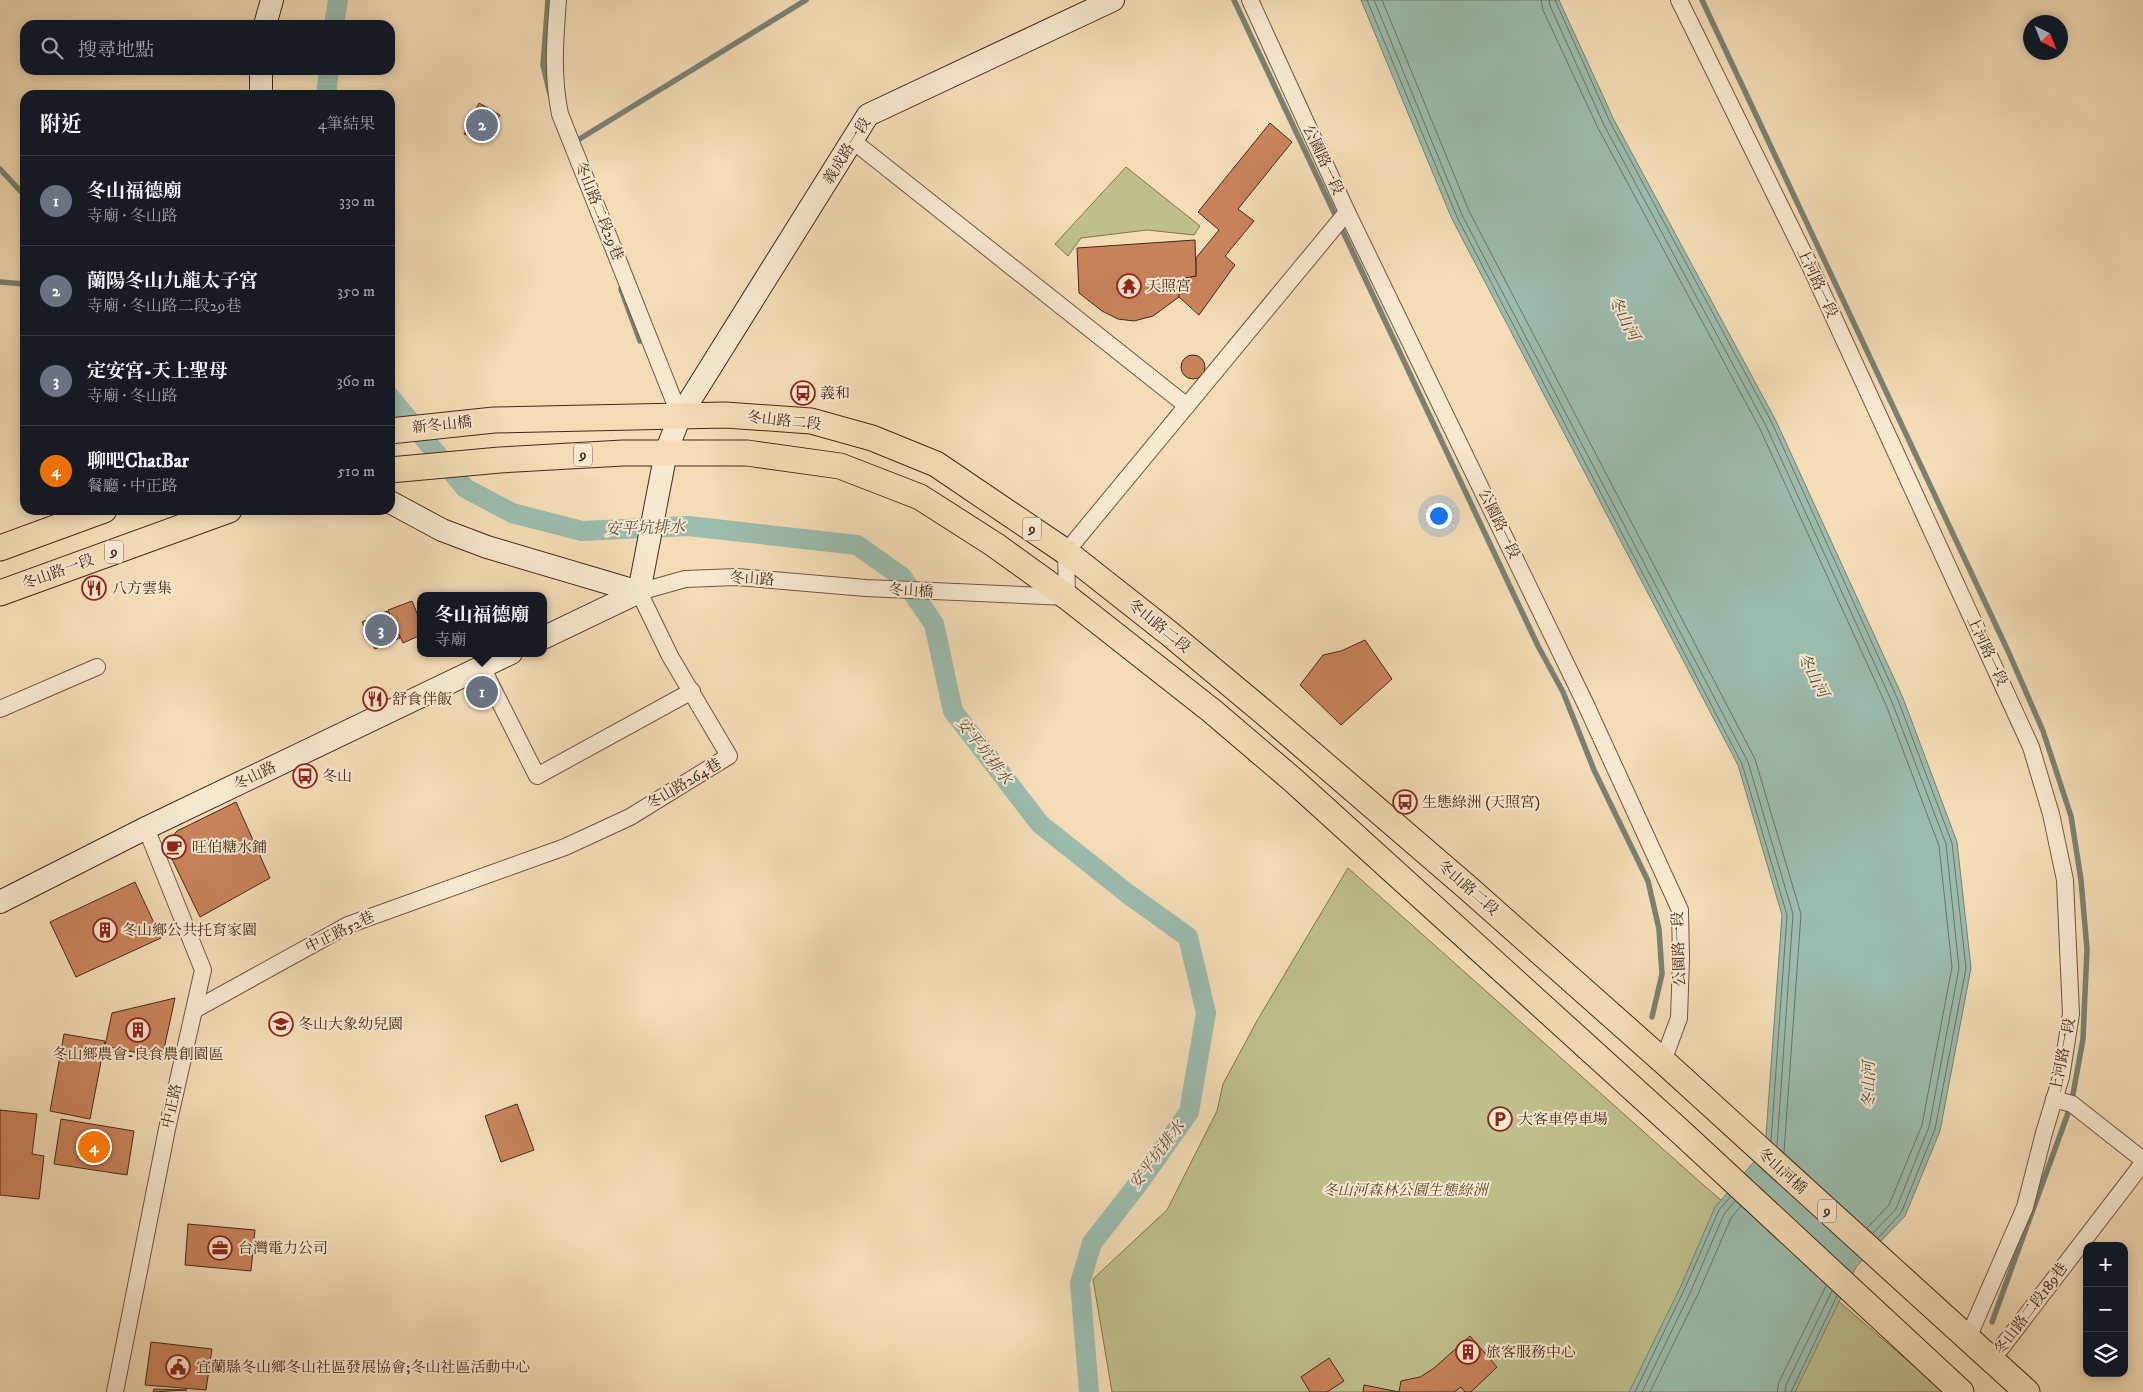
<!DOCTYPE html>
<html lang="zh-TW">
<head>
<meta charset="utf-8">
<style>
	:root { --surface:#171b24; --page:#242831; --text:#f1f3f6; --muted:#9ea1a6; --line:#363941; --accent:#c59692 }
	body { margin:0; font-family:"IM FELL DW Pica","Noto Serif TC",serif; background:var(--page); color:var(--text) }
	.controls { position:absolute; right:15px; bottom:15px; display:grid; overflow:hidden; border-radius:10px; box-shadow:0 2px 12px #0003 }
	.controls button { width:45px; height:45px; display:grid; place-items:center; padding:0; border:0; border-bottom:1px solid var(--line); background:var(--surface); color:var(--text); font:25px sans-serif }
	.compass { position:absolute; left:2023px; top:15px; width:45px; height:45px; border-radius:50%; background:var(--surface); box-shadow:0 2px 12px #0003; rotate:137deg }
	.you { position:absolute; left:1438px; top:515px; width:18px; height:18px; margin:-12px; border:4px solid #fff; border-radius:50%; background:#1a73e8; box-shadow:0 0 0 8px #1a73e833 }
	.badge { display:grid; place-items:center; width:32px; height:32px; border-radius:50%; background:var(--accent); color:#fff; font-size:16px; font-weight:700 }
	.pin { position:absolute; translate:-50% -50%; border:2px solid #fff; box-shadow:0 1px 5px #0006 }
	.popup { position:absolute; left:417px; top:592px; width:130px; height:65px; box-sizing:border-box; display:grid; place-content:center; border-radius:10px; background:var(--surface); filter:drop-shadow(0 1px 4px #0005); font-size:16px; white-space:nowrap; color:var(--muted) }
	.popup b { font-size:19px; color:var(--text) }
	.popup::after { content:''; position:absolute; left:50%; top:100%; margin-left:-10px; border:10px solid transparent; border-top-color:var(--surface) }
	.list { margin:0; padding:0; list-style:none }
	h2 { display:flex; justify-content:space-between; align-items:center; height:65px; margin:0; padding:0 20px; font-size:21px }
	h2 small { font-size:16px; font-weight:400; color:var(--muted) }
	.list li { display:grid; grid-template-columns:32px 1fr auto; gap:15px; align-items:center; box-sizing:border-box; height:90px; padding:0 20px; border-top:1px solid var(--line) }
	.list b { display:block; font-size:19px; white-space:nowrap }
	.list p { margin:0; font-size:16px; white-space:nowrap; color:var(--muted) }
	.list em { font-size:16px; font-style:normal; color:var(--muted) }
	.icon { flex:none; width:28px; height:28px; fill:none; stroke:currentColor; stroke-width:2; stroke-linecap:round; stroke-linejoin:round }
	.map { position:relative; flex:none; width:2143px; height:1392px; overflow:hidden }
	.search { position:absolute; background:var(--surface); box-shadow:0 2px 12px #0003; left:20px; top:20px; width:375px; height:55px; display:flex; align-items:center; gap:12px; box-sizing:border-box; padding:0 18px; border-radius:15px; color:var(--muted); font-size:19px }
	.panel { position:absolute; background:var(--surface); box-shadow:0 2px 12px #0003; left:20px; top:90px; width:375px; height:425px; border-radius:15px }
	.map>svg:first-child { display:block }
	.green { fill:#bebf8c; stroke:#837452 }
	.water { fill:#9bbcad; stroke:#7a8172 }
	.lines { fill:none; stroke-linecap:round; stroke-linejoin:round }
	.shore { stroke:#727263; stroke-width:1 }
	.stream { stroke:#7a8172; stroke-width:5.5 }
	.canal { stroke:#9bbcad; stroke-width:20 }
	.building { fill:#c9835b; stroke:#482819 }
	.street-casing { stroke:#735540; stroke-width:18 }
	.secondary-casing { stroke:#482819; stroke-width:24 }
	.primary-casing { stroke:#482819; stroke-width:27 }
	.street { stroke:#f7e8d0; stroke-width:16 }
	.secondary { stroke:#f7e8d0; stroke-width:22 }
	.primary { stroke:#f3dcb6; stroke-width:25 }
	.labels { text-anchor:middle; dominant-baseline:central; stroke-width:4; stroke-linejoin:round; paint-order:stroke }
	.shield { fill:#f7e8d0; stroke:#7c6250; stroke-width:1 }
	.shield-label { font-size:14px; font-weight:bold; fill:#482819 }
	.street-label { font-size:15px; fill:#482819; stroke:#f7e8d0 }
	.poi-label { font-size:15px; fill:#482819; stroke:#f7e8d0; text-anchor:start }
	.park-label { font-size:15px; font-style:italic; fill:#604630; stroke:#f7e8d0 }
	.water-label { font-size:16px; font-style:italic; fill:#5d4d3e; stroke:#f7e8d0 }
</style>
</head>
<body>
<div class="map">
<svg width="2143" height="1392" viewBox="0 0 2143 1392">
	<rect width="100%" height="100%" fill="#f3dcb6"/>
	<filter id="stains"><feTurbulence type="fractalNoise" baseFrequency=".004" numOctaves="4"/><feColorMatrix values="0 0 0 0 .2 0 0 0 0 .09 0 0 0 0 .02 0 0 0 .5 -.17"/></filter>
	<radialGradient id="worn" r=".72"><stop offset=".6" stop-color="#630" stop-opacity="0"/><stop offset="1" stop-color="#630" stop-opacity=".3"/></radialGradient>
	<!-- green -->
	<g class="green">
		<polygon points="1126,167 1200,226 1194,235 1147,230 1081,238 1068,256 1055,244"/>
		<polygon points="1348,868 1700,1182 1944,1392 1112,1392 1093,1279 1167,1210 1217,1111 1223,1084 1258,1019"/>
	</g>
	<!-- water -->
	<polygon class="water" points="1361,0 1559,0 1614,120 1776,421 1903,698 1957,842 1971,968 1940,1131 1905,1216 1856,1267 1795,1392 1629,1392 1681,1286 1715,1207 1765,1149 1782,915 1738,765 1452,219"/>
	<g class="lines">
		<!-- shore -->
		<g class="shore">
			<polyline points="1367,0 1457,217 1742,764 1787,915 1771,1141"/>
			<polyline points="1374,0 1462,215 1748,762 1793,914 1777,1146"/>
			<polyline points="1382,0 1469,211 1755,759 1801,914 1784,1152"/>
			<polyline points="1541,0 1543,10 1598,128 1760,429 1886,705 1939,846 1952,967 1922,1125 1889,1205 1867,1228"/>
			<polyline points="1549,0 1550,6 1604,125 1766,426 1892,702 1946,844 1959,968 1929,1127 1896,1209 1873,1233"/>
			<polyline points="1555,0 1610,122 1772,423 1898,700 1952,843 1966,968 1935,1129 1901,1213 1878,1238"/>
			<polyline points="1635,1392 1685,1288 1719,1210 1730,1197"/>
			<polyline points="1642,1392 1691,1291 1724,1214 1735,1201"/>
			<polyline points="1650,1392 1698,1294 1731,1218 1741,1206"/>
			<polyline points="1777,1392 1779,1382 1826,1286"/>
			<polyline points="1785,1392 1786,1385 1832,1291"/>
			<polyline points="1791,1392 1837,1296"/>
		</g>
		<!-- stream -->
		<g class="stream">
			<polyline points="548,0 543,65 550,94"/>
			<polyline points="1234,0 1538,646 1563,692 1594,770 1648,881 1659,929 1662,974 1652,1017"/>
			<polyline points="1702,0 2008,651 2043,731 2071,816 2081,880 2087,949 2083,1039 2071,1105 1992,1322"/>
			<polyline points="573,143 806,0"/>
			<polyline points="0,169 25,196"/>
			<polyline points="0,282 25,284"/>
			<polyline points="621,289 640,341"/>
		</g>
		<!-- canal -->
		<g class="canal">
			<polyline points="334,25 338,0"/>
			<polyline points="326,95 329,70"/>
			<polyline points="390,397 465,488 512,513 582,531 688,526 857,545 902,577 934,624 953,711 1040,824 1128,894 1188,937 1206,1013 1189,1112 1141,1180 1092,1243 1080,1283 1089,1392"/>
		</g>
	</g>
	<!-- building -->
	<g class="building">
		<polygon points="479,103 500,115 485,142 464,134"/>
		<polygon points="1270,123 1292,142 1238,209 1254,221 1225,256 1235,265 1199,315 1179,297 1178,279 1196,276 1196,258 1219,230 1198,212"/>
		<polygon points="1195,240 1196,276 1178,279 1179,297 1153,316 1134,321 1118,319 1102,311 1079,293 1077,248"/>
		<circle cx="1193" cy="367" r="12"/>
		<polygon points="412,601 421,623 421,635 403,643 388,610"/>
		<polygon points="387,611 400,638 375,649 362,622"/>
		<polygon points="1365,640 1392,679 1341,725 1300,685 1323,655 1341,651"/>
		<polygon points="484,684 490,695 479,701 473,690"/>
		<polygon points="236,802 270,878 200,917 168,851 172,837 177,831"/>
		<polygon points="135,882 161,938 76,977 50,922"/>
		<polygon points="175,998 162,1058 105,1046 112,1013"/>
		<polygon points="64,1034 105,1041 90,1119 50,1111"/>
		<polygon points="517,1104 534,1150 501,1162 485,1116"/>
		<polygon points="0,1110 37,1114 32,1154 44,1156 39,1199 0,1195"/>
		<polygon points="61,1119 134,1131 127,1175 54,1164"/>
		<polygon points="188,1224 255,1230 251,1271 185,1265"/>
		<polygon points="1470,1336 1497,1367 1471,1392 1465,1392 1461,1387 1454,1392 1363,1392 1364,1385 1399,1392 1401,1381 1420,1377 1433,1369"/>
		<polygon points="151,1342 212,1349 206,1390 145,1385"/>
		<polygon points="1329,1358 1344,1381 1327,1392 1310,1392 1301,1377"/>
		<polygon points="154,1389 187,1390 153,1392"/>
	</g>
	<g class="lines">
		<!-- street casing -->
		<g class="street-casing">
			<g id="street">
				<path d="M558,0C555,39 552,76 560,114L680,416"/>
				<polyline points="1250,0 1347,212 1586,705 1680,910 1681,959 1679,1018 1663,1061"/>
				<polyline points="1679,0 1811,268 2031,747 2051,814 2065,880 2071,1014 2061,1077 2044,1133 2025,1207 1968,1338"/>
				<polyline points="853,141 1187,406"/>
				<polyline points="482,667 537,776 692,691"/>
				<polyline points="0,709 97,667"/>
				<polyline points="196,1009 348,925 565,847 630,817 729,756 670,656 639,592 685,579 737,577 866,588 1067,597 1066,552 1347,212"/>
				<polyline points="2054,1099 2072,1104 2143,1160"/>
				<polyline points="1992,1360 2143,1163"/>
				<polyline points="115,1392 167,1129 203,970 146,828"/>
			</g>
		</g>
		<!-- secondary casing -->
		<g class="secondary-casing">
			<g id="secondary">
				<polyline points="265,25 272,0"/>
				<polyline points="261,70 261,95"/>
				<polyline points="390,502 442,530 487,547 639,592"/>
				<polyline points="639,592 666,452 680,416 868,115 1113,0"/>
				<polyline points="543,638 639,592"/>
				<polyline points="0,902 146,828 511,653"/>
			</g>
		</g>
		<!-- primary casing -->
		<g class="primary-casing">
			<g id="primary">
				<polyline points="390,431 494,420 725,415 811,421 872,438 936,464 1066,552 1170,634 1267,715 1468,888 1663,1061 2027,1392"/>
				<polyline points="390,470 500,460 623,453 747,453 840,466 920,497 995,545 1067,597 1212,711 1293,780 1683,1134 1961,1392"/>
				<polyline points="0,548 104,510"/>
				<polyline points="0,593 229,510"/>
			</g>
		</g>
		<!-- street -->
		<use href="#street" class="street"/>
		<!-- secondary -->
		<use href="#secondary" class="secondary"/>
		<!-- primary -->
		<use href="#primary" class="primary"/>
	</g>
	<!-- icons -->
	<defs>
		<g id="temple-ring" transform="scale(1.25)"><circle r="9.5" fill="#f7e8d0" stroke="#8f2418" stroke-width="1.5"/><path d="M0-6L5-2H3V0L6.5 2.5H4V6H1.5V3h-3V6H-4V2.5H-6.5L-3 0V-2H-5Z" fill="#8f2418"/></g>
		<g id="bus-ring" transform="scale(1.25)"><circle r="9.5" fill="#f7e8d0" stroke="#8f2418" stroke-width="1.5"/><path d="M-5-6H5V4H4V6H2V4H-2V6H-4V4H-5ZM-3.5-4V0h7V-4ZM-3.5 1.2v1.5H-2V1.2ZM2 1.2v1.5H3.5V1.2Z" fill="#8f2418"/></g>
		<g id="restaurant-ring" transform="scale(1.25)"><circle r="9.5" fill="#f7e8d0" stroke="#8f2418" stroke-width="1.5"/><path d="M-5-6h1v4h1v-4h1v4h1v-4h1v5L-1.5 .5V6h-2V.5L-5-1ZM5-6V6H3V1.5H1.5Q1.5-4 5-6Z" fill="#8f2418"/></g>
		<g id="cafe-ring" transform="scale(1.25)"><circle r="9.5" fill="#f7e8d0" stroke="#8f2418" stroke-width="1.5"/><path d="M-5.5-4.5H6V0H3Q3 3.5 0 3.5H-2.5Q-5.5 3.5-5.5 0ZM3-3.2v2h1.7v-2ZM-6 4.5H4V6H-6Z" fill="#8f2418"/></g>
		<g id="building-ring" transform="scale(1.25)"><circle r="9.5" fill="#f7e8d0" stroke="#8f2418" stroke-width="1.5"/><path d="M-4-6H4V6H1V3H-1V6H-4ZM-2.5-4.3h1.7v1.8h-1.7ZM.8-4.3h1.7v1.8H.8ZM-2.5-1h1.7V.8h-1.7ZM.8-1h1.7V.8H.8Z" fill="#8f2418"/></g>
		<g id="school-ring" transform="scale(1.25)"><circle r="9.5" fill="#f7e8d0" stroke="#8f2418" stroke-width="1.5"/><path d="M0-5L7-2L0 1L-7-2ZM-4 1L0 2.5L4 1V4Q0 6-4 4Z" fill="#8f2418"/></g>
		<g id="parking-ring" transform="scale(1.25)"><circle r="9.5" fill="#f7e8d0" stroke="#8f2418" stroke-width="1.5"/><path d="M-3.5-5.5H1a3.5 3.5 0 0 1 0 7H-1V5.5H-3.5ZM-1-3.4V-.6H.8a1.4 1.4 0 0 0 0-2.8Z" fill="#8f2418"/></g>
		<g id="office-ring" transform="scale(1.25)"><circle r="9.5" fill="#f7e8d0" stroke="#8f2418" stroke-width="1.5"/><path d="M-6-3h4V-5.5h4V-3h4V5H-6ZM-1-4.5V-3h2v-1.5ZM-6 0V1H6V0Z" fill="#8f2418"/></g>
		<g id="civic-ring" transform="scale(1.25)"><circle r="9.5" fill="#f7e8d0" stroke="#8f2418" stroke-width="1.5"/><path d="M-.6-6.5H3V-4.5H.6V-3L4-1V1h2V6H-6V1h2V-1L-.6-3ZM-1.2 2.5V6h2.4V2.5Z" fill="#8f2418"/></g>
	</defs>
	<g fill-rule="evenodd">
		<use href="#temple-ring" x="1129" y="286"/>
		<use href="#bus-ring" x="803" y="393"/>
		<use href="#restaurant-ring" x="94" y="588"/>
		<use href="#restaurant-ring" x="375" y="699"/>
		<use href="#bus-ring" x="305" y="776"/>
		<use href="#bus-ring" x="1405" y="802"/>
		<use href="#cafe-ring" x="174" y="847"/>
		<use href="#building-ring" x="105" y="930"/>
		<use href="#school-ring" x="281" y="1024"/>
		<use href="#building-ring" x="138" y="1030"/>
		<use href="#parking-ring" x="1500" y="1119"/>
		<use href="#office-ring" x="220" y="1248"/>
		<use href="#building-ring" x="1468" y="1352"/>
		<use href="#civic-ring" x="178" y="1367"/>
	</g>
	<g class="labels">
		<!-- shield labels -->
		<g class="shield">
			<rect x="574" y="443.5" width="18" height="23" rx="4"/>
			<rect x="1023" y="517.5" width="18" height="23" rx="4"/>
			<rect x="105" y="540.5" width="18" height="23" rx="4"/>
			<rect x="1818" y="1199.5" width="18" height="23" rx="4"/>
		</g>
		<g class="shield-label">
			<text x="583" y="455">9</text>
			<text x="1032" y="529">9</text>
			<text x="114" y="552">9</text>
			<text x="1827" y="1211">9</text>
		</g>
		<!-- street labels -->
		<g class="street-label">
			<text transform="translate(847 151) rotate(-58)">義成路一段</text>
			<text transform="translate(1323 160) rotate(65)">公園路一段</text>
			<text transform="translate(599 211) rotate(68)">冬山路二段29巷</text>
			<text transform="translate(1817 283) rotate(65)">上河路一段</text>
			<text transform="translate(784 421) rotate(6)">冬山路二段</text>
			<text transform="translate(442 425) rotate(-6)">新冬山橋</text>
			<text transform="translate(1499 524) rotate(64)">公園路一段</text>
			<text transform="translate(58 572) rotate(-20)">冬山路一段</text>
			<text transform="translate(752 579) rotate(3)">冬山路</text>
			<text transform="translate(911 591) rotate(3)">冬山橋</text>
			<text transform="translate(1159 626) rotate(39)">冬山路二段</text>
			<text transform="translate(1987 651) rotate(65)">上河路一段</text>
			<text transform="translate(255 776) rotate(-26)">冬山路</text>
			<text transform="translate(684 784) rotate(-31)">冬山路264巷</text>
			<text transform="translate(1468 888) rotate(41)">冬山路二段</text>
			<text transform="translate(340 932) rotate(-26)">中正路52巷</text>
			<text transform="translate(1679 949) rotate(-92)">公園路一段</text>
			<text transform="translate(2063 1055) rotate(-79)">上河路一段</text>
			<text transform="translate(172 1106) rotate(-77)">中正路</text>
			<text transform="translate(1782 1171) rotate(42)">冬山河橋</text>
			<text transform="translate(2031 1309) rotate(-53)">冬山路二段189巷</text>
		</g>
		<!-- poi labels -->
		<g class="poi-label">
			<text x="1146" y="286">天照宮</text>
			<text x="820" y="393">義和</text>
			<text x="112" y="588">八方雲集</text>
			<text x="392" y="699">舒食伴飯</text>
			<text x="322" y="776">冬山</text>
			<text x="1422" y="802">生態綠洲 (天照宮)</text>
			<text x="192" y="847">旺伯糖水鋪</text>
			<text x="122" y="930">冬山鄉公共托育家園</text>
			<text x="298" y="1024">冬山大象幼兒園</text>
			<text x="138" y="1054" text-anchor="middle">冬山鄉農會-良食農創園區</text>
			<text x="1518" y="1119">大客車停車場</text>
			<text x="238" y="1248">台灣電力公司</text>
			<text x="1486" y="1352">旅客服務中心</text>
			<text x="196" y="1367">宜蘭縣冬山鄉冬山社區發展協會;冬山社區活動中心</text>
		</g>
		<!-- park labels -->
		<g class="park-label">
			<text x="1405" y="1190">冬山河森林公園生態綠洲</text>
		</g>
		<!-- water labels -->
		<g class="water-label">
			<text transform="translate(1624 318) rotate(62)">冬山河</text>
			<text transform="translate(645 528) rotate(-2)">安平坑排水</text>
			<text transform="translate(1813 675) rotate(62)">冬山河</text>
			<text transform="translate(984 751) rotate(52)">安平坑排水</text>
			<text transform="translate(1869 1085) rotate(-90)">冬山河</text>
			<text transform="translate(1157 1155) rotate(-53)">安平坑排水</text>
		</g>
	</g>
	<rect width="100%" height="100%" filter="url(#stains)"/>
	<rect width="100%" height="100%" fill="url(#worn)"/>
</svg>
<div class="controls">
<button>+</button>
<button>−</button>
<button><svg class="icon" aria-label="layers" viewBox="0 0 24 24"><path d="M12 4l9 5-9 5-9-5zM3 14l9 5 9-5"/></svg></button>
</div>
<svg class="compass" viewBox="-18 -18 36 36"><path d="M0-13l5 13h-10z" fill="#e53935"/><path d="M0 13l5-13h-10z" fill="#9ea1a6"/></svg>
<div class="you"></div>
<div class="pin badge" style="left:482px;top:692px;background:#6b7280">1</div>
<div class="popup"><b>冬山福德廟</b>寺廟</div>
<div class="pin badge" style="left:482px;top:125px;background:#6b7280">2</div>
<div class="pin badge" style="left:381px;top:630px;background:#6b7280">3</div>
<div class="pin badge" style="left:94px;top:1147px;background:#e8710a">4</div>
<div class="search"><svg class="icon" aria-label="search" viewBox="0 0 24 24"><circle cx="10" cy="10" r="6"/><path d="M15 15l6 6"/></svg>搜尋地點</div>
<section class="panel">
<h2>附近<small>4筆結果</small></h2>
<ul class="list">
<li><span class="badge" style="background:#6b7280">1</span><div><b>冬山福德廟</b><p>寺廟 · 冬山路</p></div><em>330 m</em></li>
<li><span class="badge" style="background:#6b7280">2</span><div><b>蘭陽冬山九龍太子宮</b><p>寺廟 · 冬山路二段29巷</p></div><em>350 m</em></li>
<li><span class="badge" style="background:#6b7280">3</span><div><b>定安宮-天上聖母</b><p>寺廟 · 冬山路</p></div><em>360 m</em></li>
<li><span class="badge" style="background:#e8710a">4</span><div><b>聊吧ChatBar</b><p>餐廳 · 中正路</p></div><em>510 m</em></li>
</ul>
</section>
</div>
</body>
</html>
